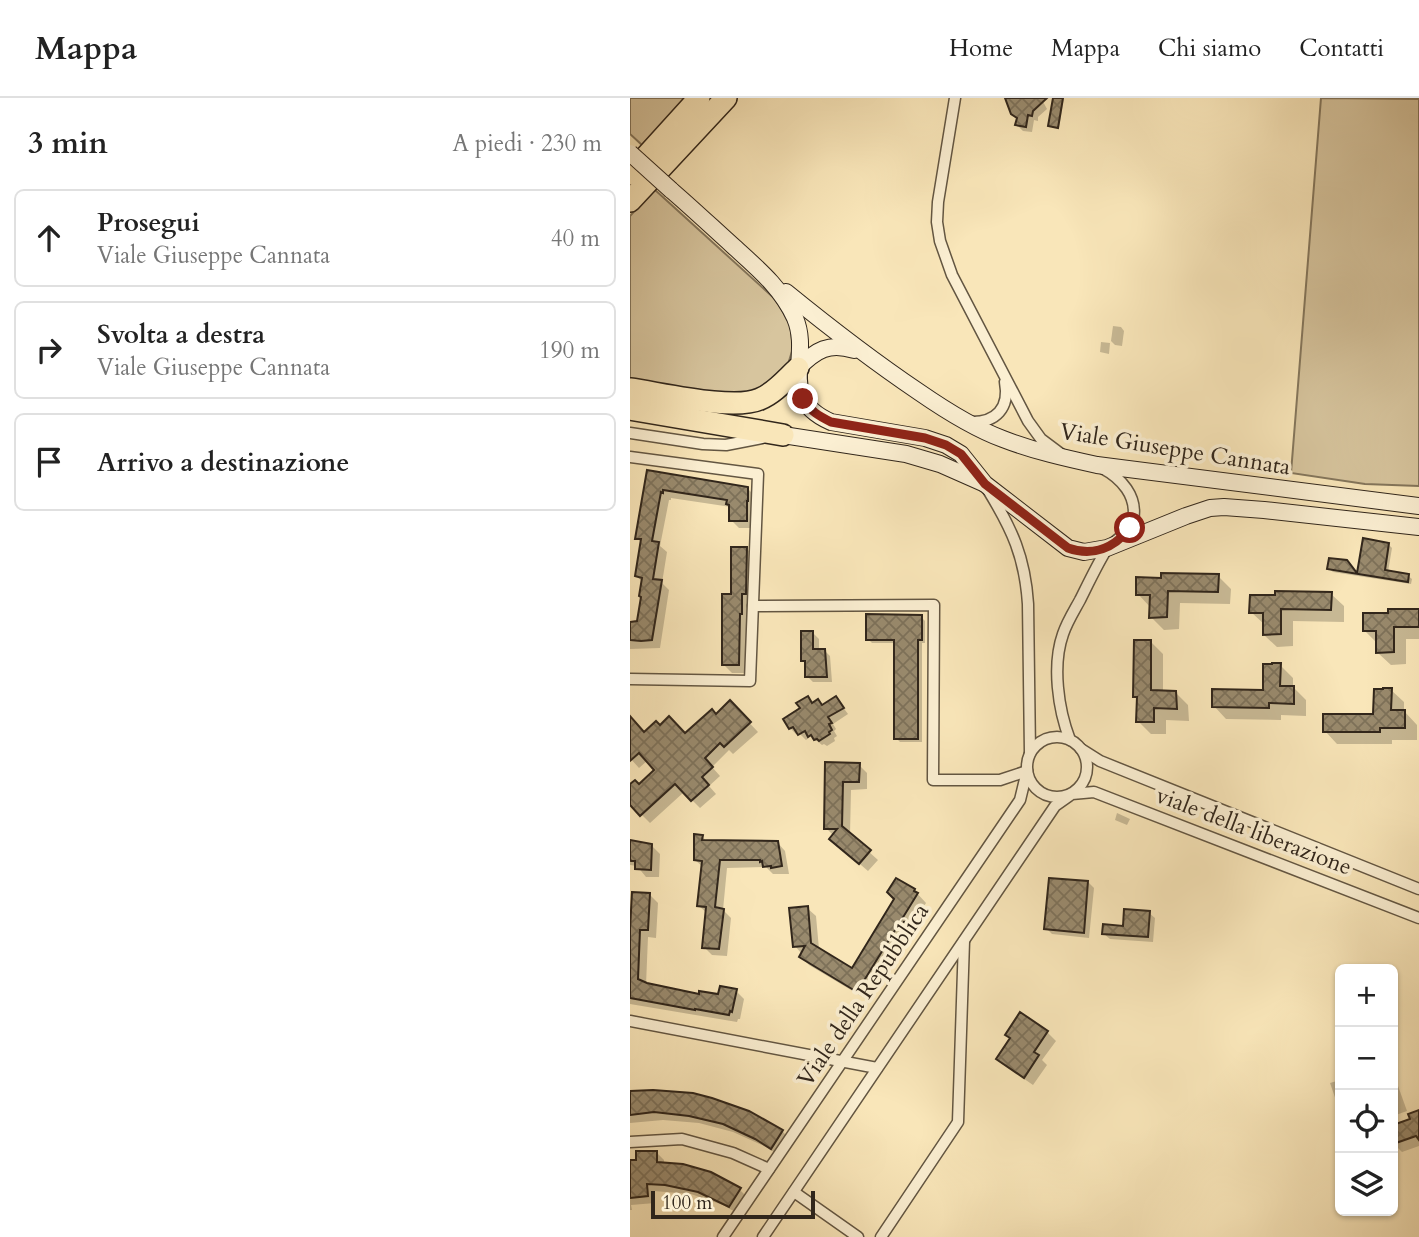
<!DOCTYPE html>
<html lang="it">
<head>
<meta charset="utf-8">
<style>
	:root { --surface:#fff; --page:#f2f2f2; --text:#222; --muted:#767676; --line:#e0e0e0 }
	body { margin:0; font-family:Cardo,serif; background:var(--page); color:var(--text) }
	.controls { position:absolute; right:21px; bottom:21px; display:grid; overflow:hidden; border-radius:10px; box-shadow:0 2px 5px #0004 }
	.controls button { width:63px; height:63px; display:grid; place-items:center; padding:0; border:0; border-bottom:2px solid var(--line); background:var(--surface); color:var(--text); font:35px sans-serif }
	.scale { position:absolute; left:21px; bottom:18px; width:164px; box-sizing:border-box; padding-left:7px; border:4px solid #31261b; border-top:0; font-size:19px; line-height:24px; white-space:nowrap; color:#31261b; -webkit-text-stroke:5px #fbefd2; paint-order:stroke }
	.stop { position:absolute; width:21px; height:21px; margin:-16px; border:5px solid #8f2418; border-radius:50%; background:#fff }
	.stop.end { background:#8f2418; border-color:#fff; box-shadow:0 2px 7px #0008 }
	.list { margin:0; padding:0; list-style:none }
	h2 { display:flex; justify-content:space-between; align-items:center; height:91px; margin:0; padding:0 28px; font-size:30px }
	h2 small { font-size:23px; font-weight:400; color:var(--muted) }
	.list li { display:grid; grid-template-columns:46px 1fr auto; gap:21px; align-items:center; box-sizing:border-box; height:98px; margin:0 14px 14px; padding:0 14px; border:2px solid var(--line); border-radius:10px }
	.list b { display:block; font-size:26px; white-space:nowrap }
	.list p { margin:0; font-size:23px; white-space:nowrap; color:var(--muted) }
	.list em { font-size:23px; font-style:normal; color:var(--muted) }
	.icon { flex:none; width:38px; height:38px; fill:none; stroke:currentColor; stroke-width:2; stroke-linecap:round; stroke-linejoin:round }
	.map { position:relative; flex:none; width:789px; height:1139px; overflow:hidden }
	header { display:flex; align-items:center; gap:42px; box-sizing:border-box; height:98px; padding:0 35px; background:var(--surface); border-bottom:2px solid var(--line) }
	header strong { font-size:33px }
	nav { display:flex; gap:38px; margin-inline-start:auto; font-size:24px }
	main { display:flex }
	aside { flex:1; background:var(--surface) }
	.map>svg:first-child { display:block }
	.grass { fill:#d7c59e; stroke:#84765c; stroke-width:2 }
	.shadow { fill:#0003 }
	.building { fill:url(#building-cross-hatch); stroke:#31261b; stroke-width:2 }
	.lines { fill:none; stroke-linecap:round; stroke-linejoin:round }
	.street-casing { stroke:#635642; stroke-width:13 }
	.secondary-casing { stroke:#31261b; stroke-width:18 }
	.highway-casing { stroke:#31261b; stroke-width:24 }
	.street { stroke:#fbefd2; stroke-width:10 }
	.secondary { stroke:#fbefd2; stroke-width:16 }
	.highway { stroke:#f9e6b9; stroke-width:21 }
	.secondary-bridge-casing { stroke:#31261b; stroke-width:18; stroke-linecap:butt }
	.secondary-bridge { stroke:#fbefd2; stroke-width:16 }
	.route { stroke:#8f2418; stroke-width:9 }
	.labels { text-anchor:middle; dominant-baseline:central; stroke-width:7; stroke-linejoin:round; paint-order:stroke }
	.street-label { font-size:23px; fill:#31261b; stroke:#fbefd2 }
</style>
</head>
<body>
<header>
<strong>Mappa</strong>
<nav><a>Home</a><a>Mappa</a><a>Chi siamo</a><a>Contatti</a></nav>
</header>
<main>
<aside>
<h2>3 min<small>A piedi · 230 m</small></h2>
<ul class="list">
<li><svg class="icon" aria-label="ahead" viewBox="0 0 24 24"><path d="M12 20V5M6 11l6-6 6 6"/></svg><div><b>Prosegui</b><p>Viale Giuseppe Cannata</p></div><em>40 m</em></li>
<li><svg class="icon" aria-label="right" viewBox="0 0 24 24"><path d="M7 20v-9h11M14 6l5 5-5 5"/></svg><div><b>Svolta a destra</b><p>Viale Giuseppe Cannata</p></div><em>190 m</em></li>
<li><svg class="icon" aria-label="arrive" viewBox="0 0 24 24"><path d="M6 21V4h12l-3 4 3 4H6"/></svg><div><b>Arrivo a destinazione</b></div></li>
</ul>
</aside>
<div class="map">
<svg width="789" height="1139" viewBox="0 0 789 1139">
	<defs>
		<pattern id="building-cross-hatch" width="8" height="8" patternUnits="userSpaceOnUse" patternTransform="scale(1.75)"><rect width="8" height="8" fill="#998a6d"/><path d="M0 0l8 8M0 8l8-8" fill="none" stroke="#7d7159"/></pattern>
	</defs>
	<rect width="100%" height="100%" fill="#f9e6b9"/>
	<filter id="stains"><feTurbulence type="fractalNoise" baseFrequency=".00286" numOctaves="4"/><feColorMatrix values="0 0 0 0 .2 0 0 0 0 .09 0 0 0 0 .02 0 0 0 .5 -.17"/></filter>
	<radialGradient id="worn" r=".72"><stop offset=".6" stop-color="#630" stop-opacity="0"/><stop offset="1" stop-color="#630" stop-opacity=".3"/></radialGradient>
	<!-- grass -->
	<g class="grass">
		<polygon points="0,0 57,0 12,47 0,36"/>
		<polygon points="691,0 789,1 789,388 735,386 661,375"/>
		<polygon points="24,91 145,201 160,225 163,250 155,276 119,299 0,285 0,118"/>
	</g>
	<!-- shadow -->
	<g class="shadow">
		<polygon points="378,0 411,0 417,11 408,19 408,23 404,22 402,34 393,33 387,27 388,21 382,15 377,6"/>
		<polygon points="424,0 434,0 429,30 420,27"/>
		<polygon points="483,228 491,229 494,233 492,248 485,247 481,243"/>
		<polygon points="471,244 480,245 479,256 470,254"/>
		<polygon points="18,374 117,390 126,399 125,430 109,430 101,422 101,409 41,400 41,402 39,402 30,448 37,454 32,485 39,492 30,550 0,551 0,525 9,524 13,485 7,478 12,445 7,440"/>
		<polygon points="734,442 758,446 762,450 758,474 778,478 782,481 781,486 728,478"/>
		<polygon points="117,451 125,459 117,575 102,575 93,566 103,497"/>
		<polygon points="720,468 728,478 703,474 699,471"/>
		<polygon points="588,478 601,491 600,506 550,505 549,531 534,532 521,519 521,510 508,496"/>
		<polygon points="701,496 714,508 714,524 663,523 663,548 647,549 634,537 635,527 621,514"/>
		<polygon points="760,513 789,513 789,541 776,541 776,566 761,567 748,555 748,546 734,532 760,517"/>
		<polygon points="291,519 295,523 295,545 292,545 292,644 270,644 266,640 265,545 242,545 238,541"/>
		<polygon points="183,535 189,541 189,552 194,552 200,558 202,584 183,584 177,578 177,566 173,562"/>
		<polygon points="521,544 533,556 533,594 545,594 558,607 559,623 536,622 536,636 521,636 508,623 508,602 504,598"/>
		<polygon points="650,567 663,580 663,589 676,602 676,618 651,617 651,622 596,621 584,608 634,593"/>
		<polygon points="761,592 774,604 774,613 787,627 787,642 762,642 762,646 707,646 695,633 745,618"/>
		<polygon points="177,600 183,606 193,609 206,600 218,616 203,626 206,631 204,633 207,638 204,640 205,643 197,648 194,646 192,647 181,638 176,642 169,635 166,636 160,630"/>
		<polygon points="108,613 128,634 103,656 99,652 82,669 90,678 79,688 86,696 70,710 54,694 20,725 0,705 0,688 9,688 26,672 18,662 9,670 0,660 0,620 14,636 30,629 56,638 86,618"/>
		<polygon points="197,666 229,667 237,675 237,691 221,692 220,737 248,762 238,773 210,749 204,738 196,730"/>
		<polygon points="487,715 500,721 497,727 485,722"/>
		<polygon points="72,738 77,744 147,744 155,753 159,776 143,776 136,769 97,770 93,812 101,820 97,858 82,857 74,849 78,816 69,808 73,769 65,762"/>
		<polygon points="0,744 21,747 30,756 29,779 16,779 7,768 0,767"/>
		<polygon points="458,784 464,790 459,840 422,836 416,830"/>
		<polygon points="284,792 296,805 236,901 179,867 171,859 172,856 165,848 177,810 186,818 189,851 222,872"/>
		<polygon points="20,797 28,805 26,840 18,839 16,887 70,898 89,898 106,893 114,901 110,921 108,921 107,924 0,906 0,833"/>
		<polygon points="519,815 525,820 523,844 480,841 474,836 494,830"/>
		<polygon points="391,916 417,934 426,943 412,962 417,967 403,987 377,969 368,961 382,941"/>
		<polygon points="763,974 777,1013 763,1018"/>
		<polygon points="710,982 710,1014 700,985"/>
		<polygon points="0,996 136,1023 152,1033 161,1042 150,1058 136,1049 103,1034 69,1025 33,1022 0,1025"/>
		<polygon points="789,1013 789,1048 772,1054 764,1046 763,1042 763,1023 764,1028 782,1022 780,1017"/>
		<polygon points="26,1054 34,1062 34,1066 81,1076 110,1092 117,1099 107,1115 93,1107 61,1096 24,1093 25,1105 1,1107 2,1112 0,1112 0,1064"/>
	</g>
	<!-- building -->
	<g class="building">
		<polygon points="375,0 417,0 403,13 402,18 398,17 396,29 385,27 387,20 381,16"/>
		<polygon points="423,0 433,0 428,30 418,28"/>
		<polygon points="17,372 118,389 118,403 117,403 117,423 99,423 99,407 96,406 97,402 33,392 33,395 31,394 22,443 29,444 23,481 32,482 22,542 11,543 0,542 0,524 7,523 11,499 9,498 12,480 5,478 11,441 5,441"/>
		<polygon points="733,440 759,445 755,472 779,476 778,484 697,471 699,460 717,462 727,475"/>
		<polygon points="101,449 117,449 116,496 112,496 112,516 110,516 109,567 92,567 92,496 101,496"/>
		<polygon points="531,475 589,476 588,494 538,493 537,519 519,520 520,497 506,497 506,479 531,480"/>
		<polygon points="645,493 702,494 701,512 651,511 651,536 633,537 633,515 619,515 620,497 645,497"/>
		<polygon points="758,511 789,511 789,529 764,529 764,554 746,555 746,533 733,533 733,515 758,515"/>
		<polygon points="236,516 292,517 292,542 288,542 288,641 264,641 264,542 236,542"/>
		<polygon points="171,533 183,533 183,551 195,551 197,579 175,579 175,563 171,563"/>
		<polygon points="504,542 521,542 521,592 546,593 547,611 524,610 524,624 506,624 507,599 503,599"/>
		<polygon points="642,565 651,565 650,588 664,588 664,606 639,605 639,610 582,609 582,591 633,592 633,566 642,566"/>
		<polygon points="753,590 762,590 761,612 775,612 775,630 750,630 750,634 693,634 693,616 743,616 744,591 753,591"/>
		<polygon points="178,598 182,605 188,601 192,607 206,598 214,610 198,619 202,625 199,626 202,632 199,634 200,636 189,643 187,641 184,642 181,637 178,639 175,633 168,637 163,629 159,631 153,621 170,610 166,605"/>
		<polygon points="100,602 121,624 94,649 90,645 75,660 83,669 72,679 79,687 61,703 45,686 10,718 0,707 0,686 5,682 9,686 24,672 9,655 0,663 0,618 14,634 26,623 30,627 39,618 55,635 82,611 86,616"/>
		<polygon points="195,664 230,665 229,684 213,684 212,728 241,752 229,766 199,741 207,731 194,731"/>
		<polygon points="64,736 73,737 72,742 148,743 152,768 141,770 141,768 133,769 132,763 130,764 130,762 90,762 85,809 94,811 89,851 72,850 76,809 67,808 72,763 64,762"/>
		<polygon points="0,742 22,746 21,772 5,771 5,763 1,763 0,761"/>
		<polygon points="266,780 285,791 284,793 288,795 227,894 169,859 175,848 163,849 159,810 178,808 181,845 222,870 264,801 257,794"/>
		<polygon points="419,780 458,783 454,835 414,831"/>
		<polygon points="2,794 20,795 18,832 10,832 8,881 17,885 69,896 69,893 88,896 90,888 107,891 102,914 100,913 99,917 65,911 65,912 0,900 0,831"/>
		<polygon points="494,811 520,813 518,839 472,836 473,826 493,828"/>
		<polygon points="390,914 418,933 404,954 409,957 394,980 366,961 380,940 375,937"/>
		<polygon points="23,992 63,995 82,1000 119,1013 153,1032 141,1051 125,1041 93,1026 59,1018 24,1014 0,1017 0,993"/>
		<polygon points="789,1012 789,1042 786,1038 763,1046 763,1027 780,1021 778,1016"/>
		<polygon points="6,1053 27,1053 27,1064 53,1066 81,1074 111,1090 99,1109 68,1094 35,1087 17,1086 18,1098 0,1100 0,1062 6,1062"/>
	</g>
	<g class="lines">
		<!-- street casing -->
		<g class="street-casing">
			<g id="street">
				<polyline points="325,0 308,104 307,124 310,143 322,177 398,323 411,341 431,356"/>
				<path d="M340,324C366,325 380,310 375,284"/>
				<polyline points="0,335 73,346 96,347 132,340"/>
				<polyline points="0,359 128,376 120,583 0,581"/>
				<path d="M358,392C382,431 395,459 398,506L400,655"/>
				<polyline points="123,508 304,507 303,682 370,682 397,673"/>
				<circle cx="427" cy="669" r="30"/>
				<path d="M440,642C428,611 422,567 433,536C437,524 444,513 450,502C458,486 466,469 475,454C483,441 499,438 503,422C508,398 491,380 472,370"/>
				<polyline points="451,651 470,663 789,791"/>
				<polyline points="0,923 247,970"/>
				<polyline points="0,1044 52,1041 103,1055 139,1071"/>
				<polyline points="164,1094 228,1139"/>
				<polyline points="93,1139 390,702 397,673"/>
				<polyline points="133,1139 425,708 442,696 464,694 789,820"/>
				<polyline points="251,1139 328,1024 334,843"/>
			</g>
		</g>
		<!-- secondary casing -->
		<g class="secondary-casing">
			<g id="secondary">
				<path d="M41,92C62,110 82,129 102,147C126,169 151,189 165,220C182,260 146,300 201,324L295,340L316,347L331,356L355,386L438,450L454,454L477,450L556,418L580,410L594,409L634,412L789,429"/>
				<path d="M156,194C199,229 243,263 289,294C315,312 343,330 373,341C404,353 435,360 467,367L789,408"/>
				<path d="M168,270C186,252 199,244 224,252"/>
				<polyline points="153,337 276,356 310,366 353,385"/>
			</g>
		</g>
		<!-- highway casing -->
		<g class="highway-casing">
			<g id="highway">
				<polyline points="0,76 69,0"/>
				<polyline points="0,103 96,0"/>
				<path d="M0,291C30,295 104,313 130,301C145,295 156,281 168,270"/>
				<polyline points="0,311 153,337"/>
			</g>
		</g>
		<!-- street -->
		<use href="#street" class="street"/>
		<!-- secondary -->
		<use href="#secondary" class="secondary"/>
		<!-- highway -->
		<use href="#highway" class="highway"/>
		<!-- secondary-bridge casing -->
		<g class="secondary-bridge-casing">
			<polyline id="secondary-bridge" points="0,55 41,92"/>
		</g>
		<!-- secondary-bridge -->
		<use href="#secondary-bridge" class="secondary-bridge"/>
	</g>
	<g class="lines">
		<!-- route -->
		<path class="route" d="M173,301C180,313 189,318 201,324L295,340L316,347L331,356L355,386L438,450C463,459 484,450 500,430"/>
	</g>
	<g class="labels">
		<!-- street labels -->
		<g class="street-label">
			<text transform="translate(545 351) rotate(9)">Viale Giuseppe Cannata</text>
			<text transform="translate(624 733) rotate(21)">viale della liberazione</text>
			<text transform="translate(233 897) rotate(-56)">Viale della Repubblica</text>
		</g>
	</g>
	<rect width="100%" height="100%" filter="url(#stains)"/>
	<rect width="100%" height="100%" fill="url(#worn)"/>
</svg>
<div class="controls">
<button>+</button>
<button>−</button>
<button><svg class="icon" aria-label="locate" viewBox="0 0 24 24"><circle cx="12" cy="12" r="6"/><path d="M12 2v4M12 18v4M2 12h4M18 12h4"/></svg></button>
<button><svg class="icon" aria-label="layers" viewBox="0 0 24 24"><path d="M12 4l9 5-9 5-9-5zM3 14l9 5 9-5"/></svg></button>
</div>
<div class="scale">100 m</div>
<div class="stop" style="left:500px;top:430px"></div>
<div class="stop end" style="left:173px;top:301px"></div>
</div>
</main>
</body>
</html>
